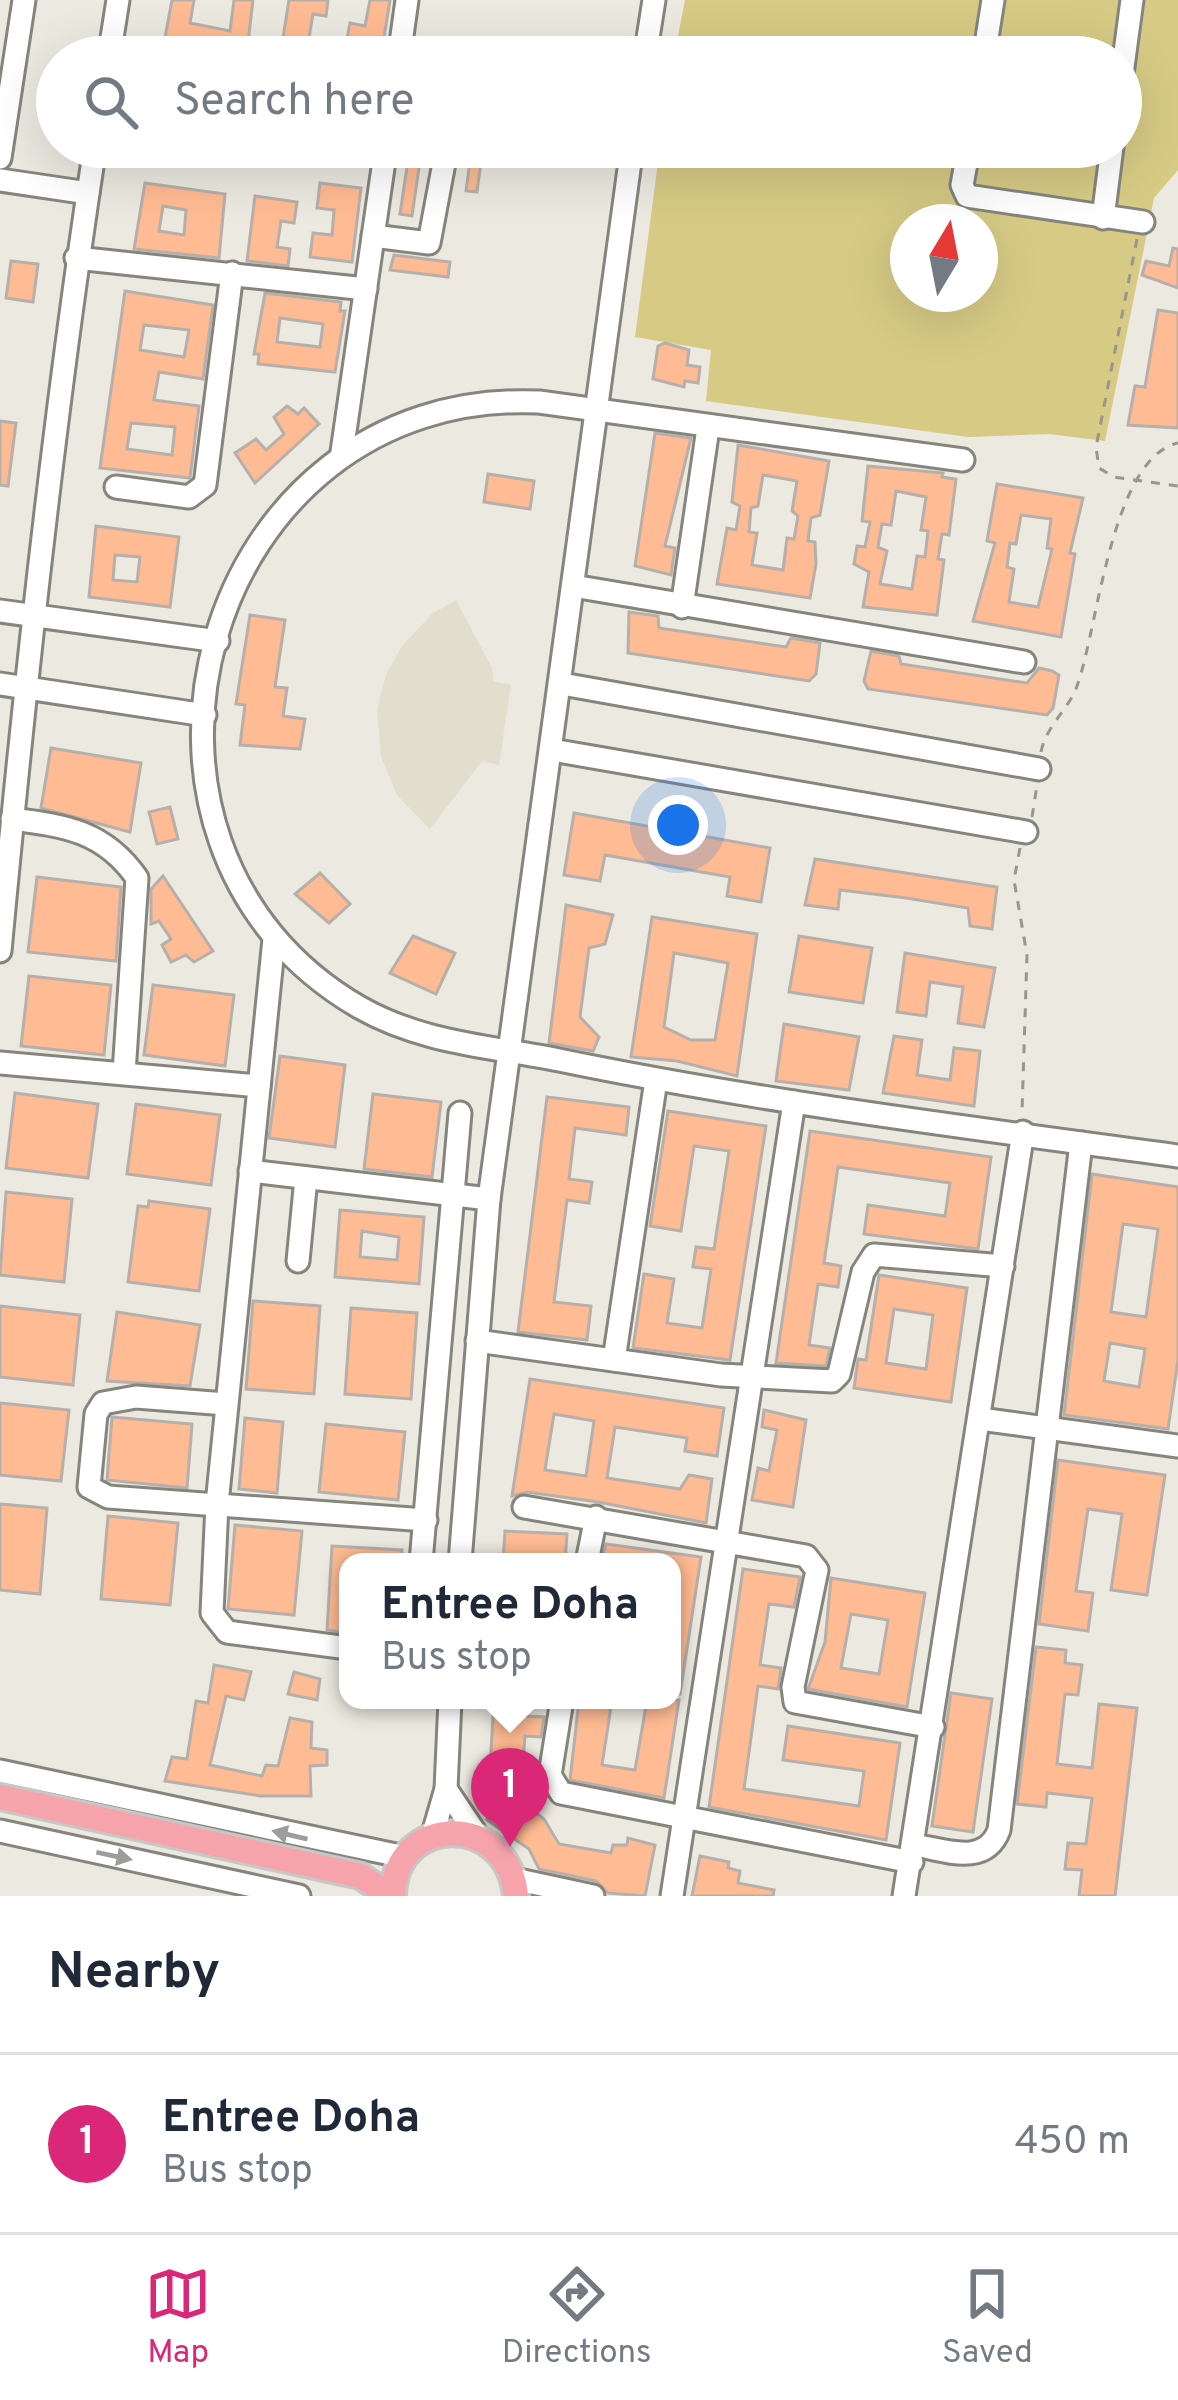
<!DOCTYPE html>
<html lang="en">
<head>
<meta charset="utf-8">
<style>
	:root { --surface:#fff; --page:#f6f6f7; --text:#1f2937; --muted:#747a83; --line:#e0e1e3; --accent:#db2777 }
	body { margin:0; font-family:Overpass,sans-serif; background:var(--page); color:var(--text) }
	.compass { position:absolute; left:890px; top:204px; width:108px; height:108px; border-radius:50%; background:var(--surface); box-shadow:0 12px 48px #0002; rotate:10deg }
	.you { position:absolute; left:678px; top:825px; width:42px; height:42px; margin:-30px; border:9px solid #fff; border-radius:50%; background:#1a73e8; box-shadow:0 0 0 18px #1a73e833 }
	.badge { display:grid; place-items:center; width:78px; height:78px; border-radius:50%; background:var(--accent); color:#fff; font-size:39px; font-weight:700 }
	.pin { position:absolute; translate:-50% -99px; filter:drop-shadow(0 3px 6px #0008) }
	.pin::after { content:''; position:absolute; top:63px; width:42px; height:36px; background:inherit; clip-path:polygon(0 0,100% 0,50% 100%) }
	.popup { position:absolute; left:339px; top:1553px; width:342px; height:156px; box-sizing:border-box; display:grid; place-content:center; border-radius:24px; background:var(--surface); filter:drop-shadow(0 3px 9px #0005); font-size:39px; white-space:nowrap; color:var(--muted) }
	.popup b { font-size:45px; color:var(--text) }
	.popup::after { content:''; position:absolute; left:50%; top:100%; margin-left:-24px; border:24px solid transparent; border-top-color:var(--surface) }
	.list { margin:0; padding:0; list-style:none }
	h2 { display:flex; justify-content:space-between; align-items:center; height:156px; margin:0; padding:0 48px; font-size:51px }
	h2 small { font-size:39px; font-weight:400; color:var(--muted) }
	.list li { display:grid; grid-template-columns:78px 1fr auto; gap:36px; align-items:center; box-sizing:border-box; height:180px; padding:0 48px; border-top:3px solid var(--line) }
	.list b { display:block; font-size:45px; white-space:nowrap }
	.list p { margin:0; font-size:39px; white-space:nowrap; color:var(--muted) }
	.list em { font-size:39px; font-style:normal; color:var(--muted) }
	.icon { flex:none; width:66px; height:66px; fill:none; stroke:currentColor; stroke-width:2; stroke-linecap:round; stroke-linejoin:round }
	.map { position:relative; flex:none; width:1178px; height:1896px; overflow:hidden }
	.search { position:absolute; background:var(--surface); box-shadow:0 12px 48px #0002; left:36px; right:36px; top:36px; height:132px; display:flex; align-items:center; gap:30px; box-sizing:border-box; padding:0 42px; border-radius:66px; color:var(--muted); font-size:45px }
	.sheet { height:336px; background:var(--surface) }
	nav { display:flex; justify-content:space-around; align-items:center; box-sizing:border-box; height:168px; border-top:3px solid var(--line); background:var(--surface); font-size:33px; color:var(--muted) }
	nav a { display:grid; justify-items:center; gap:6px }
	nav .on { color:var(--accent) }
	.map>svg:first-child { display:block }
	.built { fill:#e1dece }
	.green { fill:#d6ca85; fill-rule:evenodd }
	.building { fill:#ffbb93; stroke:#b7afaa; stroke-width:3; fill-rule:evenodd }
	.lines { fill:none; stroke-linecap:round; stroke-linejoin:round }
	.minor-casing { stroke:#86857d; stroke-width:27 }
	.major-casing { stroke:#c7c7c6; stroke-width:30 }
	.path { stroke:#97968f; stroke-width:3; stroke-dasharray:9 9; stroke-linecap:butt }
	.minor { stroke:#fff; stroke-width:21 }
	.major { stroke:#f6a3ac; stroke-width:24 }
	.oneway { fill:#9d9d9c }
</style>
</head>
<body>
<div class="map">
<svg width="1178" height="1896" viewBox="0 0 1178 1896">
	<rect width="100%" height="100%" fill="#ebe9e0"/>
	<!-- built -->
	<polygon class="built" points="456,600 492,668 493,681 511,685 499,765 482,761 430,829 397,795 381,756 377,710 386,675 402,646 432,614"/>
	<!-- green -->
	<path class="green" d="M685,0H1178V170L1154,198L1105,441L1049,434L968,437L706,401L711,350L635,337L660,147H1121V57H674ZM908,222H980V294H908Z"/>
	<!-- building -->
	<g class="building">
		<polygon points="172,0 194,0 190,23 230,31 234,0 253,0 247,51 164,43"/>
		<polygon points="289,0 328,0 326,16 313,14 309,38 326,41 323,57 280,57"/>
		<polygon points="370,0 390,0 382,50 346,44 350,23 365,26"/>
		<polygon points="167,147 215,147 213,161 166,154"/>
		<polygon points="410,147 422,147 412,216 400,214"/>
		<polygon points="472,147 483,147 477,192 466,191"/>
		<path d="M145,183L225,194L219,258L134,249ZM163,206L186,210L184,235L159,231Z"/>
		<polygon points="320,183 361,188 352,262 310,257 313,233 332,235 334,210 317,208"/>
		<polygon points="255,196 297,202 294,223 281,221 277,247 290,249 288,266 247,261"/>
		<polygon points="1173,248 1178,249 1178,288 1142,275 1146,261 1169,266"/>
		<polygon points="394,255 450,262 448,277 390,270"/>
		<polygon points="11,261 38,264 33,302 6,298"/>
		<path d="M125,291L213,305L203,379L159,372L154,400L199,406L190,478L100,468ZM144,325L189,330L184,357L140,350ZM131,423L175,427L172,455L127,449Z"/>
		<path d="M265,293L341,302L340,311H345L335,372L258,364L259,354H254ZM280,318L323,324L320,347L277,342Z"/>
		<polygon points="1158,310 1178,313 1178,428 1128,425 1135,386 1145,387"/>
		<polygon points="665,343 689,350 687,365 700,367 698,383 685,381 684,387 653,379 658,346"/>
		<polygon points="287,406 298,414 304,408 319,424 255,483 235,453 256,439 266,450 284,434 274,417"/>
		<polygon points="0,421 16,423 8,486 0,485"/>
		<polygon points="655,433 691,438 665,546 675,548 671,575 635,566"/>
		<path d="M738,445L829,461L820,515L811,518L808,541L815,542L816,564L810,598L717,584L727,528L736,530L740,506L732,502ZM763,475L797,481L792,511L798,516L794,539L787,538L783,570L752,565L757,533L749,532L751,508L758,506Z"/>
		<path d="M868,466L943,473L942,477L956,479L949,535L942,534L938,559L944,560L937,615L863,607L869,572L854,564L857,546L865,547L870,522L862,521ZM896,491L926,497L921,530L928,531L925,557L917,556L912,589L880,584L887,551L878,547L882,524L891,525Z"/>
		<polygon points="488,474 534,481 530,509 484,502"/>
		<path d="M997,484L1083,498L1070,553L1075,554L1061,637L973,621L995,543L987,541ZM1021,515L1051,519L1047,548L1052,549L1038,607L1009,602L1014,569L1007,567L1010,543L1016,544Z"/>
		<path d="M96,526L179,537L170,607L89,597ZM115,555L140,557L137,582L113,580Z"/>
		<polygon points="629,612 658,616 659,628 786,647 791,638 820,643 816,674 809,681 628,653"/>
		<polygon points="250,615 285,620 275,687 287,688 283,716 305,719 300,749 240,745 245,705 236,704"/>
		<polygon points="871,651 899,656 901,664 1027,683 1039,668 1052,671 1059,675 1053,708 1047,715 868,689 864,681"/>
		<polygon points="51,748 141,763 130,832 41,808"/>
		<polygon points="170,807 178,839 157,844 149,812"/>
		<polygon points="574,813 770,848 761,902 727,896 730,877 605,855 600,881 564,875"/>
		<polygon points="815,859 997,887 992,929 970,926 968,908 906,898 840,890 838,909 805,905"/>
		<polygon points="320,873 350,904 329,923 295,894"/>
		<polygon points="163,876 213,951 194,962 186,955 171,962 162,945 171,939 159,921 151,924 151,889"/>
		<polygon points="37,877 121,887 116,961 28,952"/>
		<polygon points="566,905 613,915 605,944 589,948 580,1017 599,1037 593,1051 549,1043"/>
		<path d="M652,917L757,934L737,1076L677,1061L631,1057ZM674,953L728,963L715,1040H691L664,1027Z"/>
		<polygon points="413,936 455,953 436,994 390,973"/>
		<polygon points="799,936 872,948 863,1003 789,992"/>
		<polygon points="905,953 995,968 984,1027 958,1023 963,987 930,982 926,1016 897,1012"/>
		<polygon points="29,976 111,985 104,1055 21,1046"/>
		<polygon points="153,985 234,995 225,1066 144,1055"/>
		<polygon points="784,1024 859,1037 849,1090 776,1081"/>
		<polygon points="894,1036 922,1040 917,1075 950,1080 954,1048 980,1051 974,1106 883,1093"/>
		<polygon points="280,1056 345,1065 335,1147 269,1138"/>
		<polygon points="15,1093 98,1104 88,1178 6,1168"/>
		<polygon points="373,1094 441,1102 432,1177 364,1169"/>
		<polygon points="547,1097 629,1107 626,1135 575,1128 569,1179 592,1182 589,1203 567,1200 554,1302 591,1306 587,1340 518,1332"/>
		<polygon points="136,1104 220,1115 211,1185 127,1174"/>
		<polygon points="668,1111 766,1126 730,1360 633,1348 644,1274 674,1279 667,1323 702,1328 711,1269 693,1267 696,1247 714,1249 729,1151 694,1146 681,1231 650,1226"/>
		<polygon points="810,1131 991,1157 978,1249 864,1234 868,1205 945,1216 950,1183 838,1167 824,1263 841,1266 838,1287 818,1284 809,1345 830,1348 826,1366 776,1363"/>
		<path d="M1092,1174L1178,1187V1360L1168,1429L1064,1415ZM1123,1224L1158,1229L1146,1317L1111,1312ZM1110,1343L1145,1349L1139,1387L1104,1381Z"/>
		<polygon points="6,1192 72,1199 64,1282 0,1275"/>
		<polygon points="149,1201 210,1209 199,1291 128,1282 138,1206 148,1207"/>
		<path d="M340,1210L424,1217L419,1284L335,1277ZM362,1231L399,1237L397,1260L360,1257Z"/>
		<path d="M879,1275L967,1288L951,1402L854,1388L858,1359L866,1360ZM894,1309L933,1315L926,1369L886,1363Z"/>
		<polygon points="253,1301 320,1306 314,1394 246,1389"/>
		<polygon points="0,1306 80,1315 73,1385 0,1377"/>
		<polygon points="351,1308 417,1313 411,1399 345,1394"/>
		<polygon points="117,1312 200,1325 190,1386 107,1381"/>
		<path d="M530,1379L724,1408L717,1456L685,1451L687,1438L615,1427L607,1478L680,1489L689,1475L712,1479L706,1523L598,1502L527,1492L512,1496ZM554,1414L594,1421L586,1476L545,1470Z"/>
		<polygon points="0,1403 69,1410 61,1481 0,1475"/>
		<polygon points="764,1410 806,1420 793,1507 752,1500 758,1468 769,1471 777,1430 762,1427"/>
		<polygon points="112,1417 192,1424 187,1488 107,1480"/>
		<polygon points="245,1418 283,1422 277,1493 239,1489"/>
		<polygon points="326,1424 405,1432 398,1500 319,1492"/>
		<polygon points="1058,1460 1165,1475 1147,1595 1111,1590 1122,1514 1088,1509 1076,1591 1093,1593 1088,1631 1039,1624"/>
		<polygon points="0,1504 47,1508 40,1594 0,1590"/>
		<polygon points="108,1516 178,1523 170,1605 101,1599"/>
		<polygon points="235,1525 302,1531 294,1615 228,1609"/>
		<polygon points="505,1531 567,1534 565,1562 503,1562"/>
		<polygon points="606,1544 701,1557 680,1694 672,1693 672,1562 602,1562"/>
		<polygon points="332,1546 402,1550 401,1562 348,1562 348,1633 327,1630"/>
		<polygon points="743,1569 800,1577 794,1607 769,1604 760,1665 781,1668 778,1689 758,1686 744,1789 859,1806 864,1771 783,1760 788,1726 900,1743 886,1840 709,1807"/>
		<path d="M831,1578L925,1593L907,1707L808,1689L825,1642ZM851,1614L888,1620L879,1674L841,1668Z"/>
		<polygon points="1036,1647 1066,1650 1065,1663 1082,1665 1078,1695 1065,1694 1057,1764 1092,1768 1099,1704 1137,1708 1115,1896 1079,1896 1082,1870 1065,1869 1068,1843 1086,1844 1092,1798 1047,1793 1046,1807 1017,1804"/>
		<polygon points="214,1665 251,1672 244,1700 226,1696 210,1765 262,1776 266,1765 278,1766 290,1718 312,1722 311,1748 327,1750 327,1765 310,1766 311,1796 261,1796 165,1781 172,1757 187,1759 196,1701 208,1703"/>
		<polygon points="294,1672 320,1679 317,1700 288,1694"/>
		<polygon points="951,1693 992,1699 973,1832 932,1826"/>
		<polygon points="494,1700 527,1700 526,1716 544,1717 541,1737 525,1736 520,1801 544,1819 559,1844 611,1853 613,1845 627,1845 628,1838 655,1845 645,1896 608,1893 596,1881 539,1869 529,1849 487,1820"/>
		<polygon points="579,1700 612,1700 602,1765 635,1770 647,1700 679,1700 664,1798 570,1780"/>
		<polygon points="700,1856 729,1862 728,1868 740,1871 738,1883 774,1890 773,1896 692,1896"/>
	</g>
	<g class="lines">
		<!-- minor casing -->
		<g class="minor-casing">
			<g id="minor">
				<polyline points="109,57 118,0"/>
				<polyline points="399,57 407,0"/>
				<polyline points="645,57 654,0"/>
				<polyline points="984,57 993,0"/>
				<polyline points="1121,82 1132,0"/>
				<polyline points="969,147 962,185 967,196 1143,222"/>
				<polyline points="0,158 24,0"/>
				<polyline points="0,180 88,193"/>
				<polyline points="1103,218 1112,147"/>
				<polyline points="373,236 429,243 447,147"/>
				<polyline points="76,258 366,289"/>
				<polyline points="342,452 386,147"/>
				<path d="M963,460L539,402C201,387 76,843 359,1007C422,1043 488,1046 559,1060C763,1102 971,1128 1178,1156"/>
				<polyline points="116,487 189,497 205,485 232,273"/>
				<polyline points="573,586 1024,662"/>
				<polyline points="682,607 708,428"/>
				<polyline points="0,611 218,641"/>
				<polyline points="0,684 205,715"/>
				<polyline points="562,684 1039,769"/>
				<polyline points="552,750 1026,832"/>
				<path d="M12,819C66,826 104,831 137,878L124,1073"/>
				<polyline points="274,939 217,1504 212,1613 227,1632 348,1648"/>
				<path d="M0,951C25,682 54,414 95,147"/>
				<polyline points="0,1063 259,1086"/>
				<polyline points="250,1171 489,1199"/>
				<polyline points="298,1261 306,1178"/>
				<polyline points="477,1341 721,1375 832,1381 839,1374 863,1272 874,1255 1003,1266"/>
				<polyline points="614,1360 656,1080"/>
				<polyline points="226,1404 136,1397 103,1403 96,1414 89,1487 108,1497 426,1520"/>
				<polyline points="980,1419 1178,1446"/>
				<polyline points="524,1507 806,1556 817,1570 793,1687 795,1702 933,1727"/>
				<polyline points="421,1562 460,1113"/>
				<polyline points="460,1562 489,1199 632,147"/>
				<polyline points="587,1562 596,1517"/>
				<polyline points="562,1700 550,1775 561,1793 912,1862"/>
				<polyline points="0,1771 405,1857"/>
				<polyline points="446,1789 479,1838"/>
				<polyline points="0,1831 299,1896"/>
				<polyline points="432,1837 446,1789 450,1700"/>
				<path d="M914,1845C945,1850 985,1867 999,1830L1081,1143"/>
				<polyline points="514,1879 593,1896"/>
				<polyline points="672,1896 794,1102"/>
				<polyline points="904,1896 1023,1132"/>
			</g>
		</g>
		<!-- major casing -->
		<g class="major-casing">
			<g id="major">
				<polyline points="0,1797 361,1876 389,1896"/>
				<path d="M393,1896C394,1814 508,1811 516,1896"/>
			</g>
		</g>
		<!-- path -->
		<g class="path">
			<polyline points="1137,239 1096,447 1099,468 1114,477 1178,486"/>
			<path d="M1041,752C1046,726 1069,709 1077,686C1098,629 1111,458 1178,443"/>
			<polyline points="1032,817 1037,785"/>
			<polyline points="1020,848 1014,880 1027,955 1022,1112"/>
		</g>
		<!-- minor -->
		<use href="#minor" class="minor"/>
		<!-- major -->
		<use href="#major" class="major"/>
	</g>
	<!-- one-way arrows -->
	<defs><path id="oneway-solid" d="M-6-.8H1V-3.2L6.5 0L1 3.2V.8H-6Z" transform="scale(3)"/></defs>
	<g class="oneway">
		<use href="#oneway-solid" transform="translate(290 1835) rotate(-167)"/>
		<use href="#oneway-solid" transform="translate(114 1856) rotate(12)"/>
	</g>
</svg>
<svg class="compass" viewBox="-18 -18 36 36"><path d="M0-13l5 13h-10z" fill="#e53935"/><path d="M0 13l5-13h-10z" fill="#747a83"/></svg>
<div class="you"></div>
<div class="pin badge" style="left:510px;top:1847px">1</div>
<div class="popup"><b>Entree Doha</b>Bus stop</div>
<div class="search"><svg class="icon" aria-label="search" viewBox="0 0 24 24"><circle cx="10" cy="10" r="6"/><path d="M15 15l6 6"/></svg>Search here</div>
</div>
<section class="sheet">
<h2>Nearby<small></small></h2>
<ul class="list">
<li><span class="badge">1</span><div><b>Entree Doha</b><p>Bus stop</p></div><em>450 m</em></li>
</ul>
</section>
<nav>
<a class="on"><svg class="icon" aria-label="map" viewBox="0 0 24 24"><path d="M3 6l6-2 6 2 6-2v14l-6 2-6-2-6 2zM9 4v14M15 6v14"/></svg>Map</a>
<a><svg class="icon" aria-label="directions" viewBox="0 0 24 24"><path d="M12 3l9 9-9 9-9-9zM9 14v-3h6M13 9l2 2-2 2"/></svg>Directions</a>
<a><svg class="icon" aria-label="saved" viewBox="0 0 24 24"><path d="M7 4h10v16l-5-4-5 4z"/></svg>Saved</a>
</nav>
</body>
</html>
